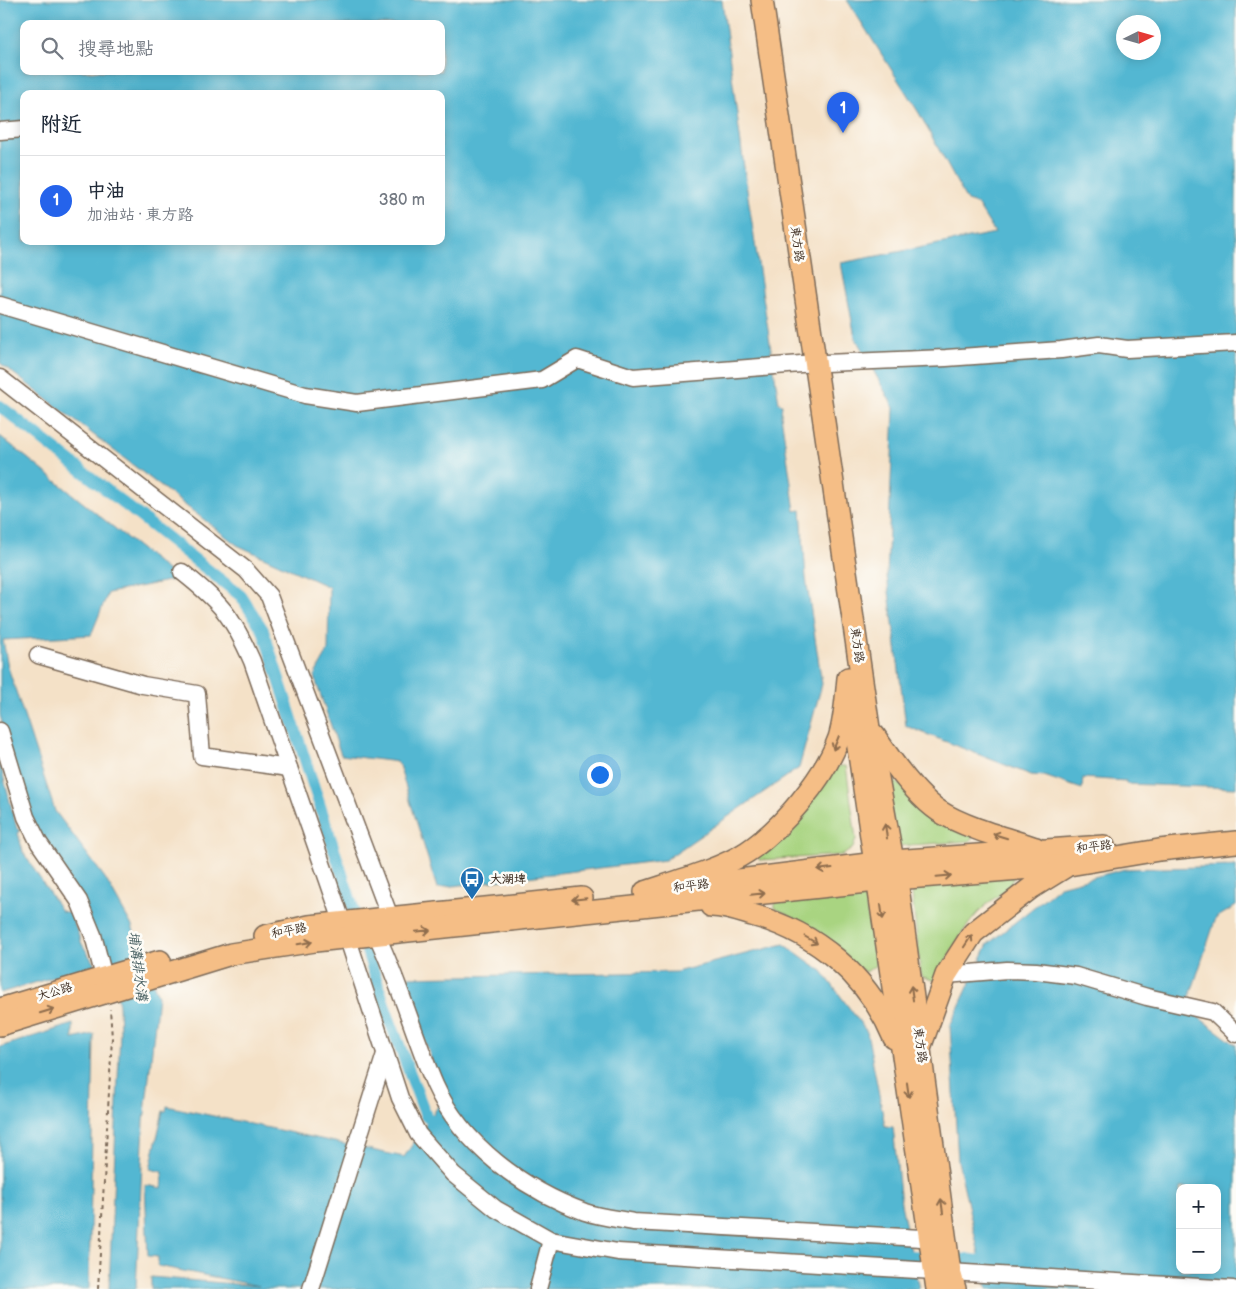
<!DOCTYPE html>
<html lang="zh-TW">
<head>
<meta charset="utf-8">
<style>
	:root { --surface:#fff; --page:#f6f6f7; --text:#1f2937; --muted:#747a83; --line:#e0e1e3; --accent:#2563eb }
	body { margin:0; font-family:"Balsamiq Sans","LXGW WenKai TC",sans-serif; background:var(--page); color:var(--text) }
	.controls { position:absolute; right:15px; bottom:15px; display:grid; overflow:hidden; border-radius:10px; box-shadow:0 2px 12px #0003 }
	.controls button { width:45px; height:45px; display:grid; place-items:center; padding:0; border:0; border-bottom:1px solid var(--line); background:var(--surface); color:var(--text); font:25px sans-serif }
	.compass { position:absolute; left:1116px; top:15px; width:45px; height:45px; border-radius:50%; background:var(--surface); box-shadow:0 2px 12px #0003; rotate:85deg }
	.you { position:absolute; left:599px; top:774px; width:18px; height:18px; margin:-12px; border:4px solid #fff; border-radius:50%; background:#1a73e8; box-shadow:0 0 0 8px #1a73e833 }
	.badge { display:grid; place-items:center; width:32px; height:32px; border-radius:50%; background:var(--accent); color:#fff; font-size:16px; font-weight:700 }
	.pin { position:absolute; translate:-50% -41px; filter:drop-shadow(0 1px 2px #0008) }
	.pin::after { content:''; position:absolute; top:26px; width:18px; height:15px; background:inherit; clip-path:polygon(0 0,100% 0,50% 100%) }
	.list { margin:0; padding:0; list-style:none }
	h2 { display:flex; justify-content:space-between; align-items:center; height:65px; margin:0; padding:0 20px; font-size:21px }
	h2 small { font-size:16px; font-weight:400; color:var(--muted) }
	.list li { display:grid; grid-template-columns:32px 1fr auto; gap:15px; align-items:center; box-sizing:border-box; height:90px; padding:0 20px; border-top:1px solid var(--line) }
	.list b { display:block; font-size:19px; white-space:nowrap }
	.list p { margin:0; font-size:16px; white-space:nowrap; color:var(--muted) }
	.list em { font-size:16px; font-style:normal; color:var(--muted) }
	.icon { flex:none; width:28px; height:28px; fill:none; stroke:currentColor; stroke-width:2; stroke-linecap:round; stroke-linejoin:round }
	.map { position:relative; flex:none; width:1236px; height:1289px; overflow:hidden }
	.search { position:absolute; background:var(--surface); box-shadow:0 2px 12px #0003; left:20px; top:20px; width:425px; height:55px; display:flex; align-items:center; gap:12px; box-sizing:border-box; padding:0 18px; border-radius:10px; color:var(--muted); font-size:19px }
	.panel { position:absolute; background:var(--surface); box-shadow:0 2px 12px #0003; left:20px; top:90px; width:425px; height:155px; border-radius:10px }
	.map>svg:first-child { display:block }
	.green { fill:#a9d481; stroke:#727f50 }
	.water { fill:#53b7d2; stroke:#477078; fill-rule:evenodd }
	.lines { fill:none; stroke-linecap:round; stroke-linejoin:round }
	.canal { stroke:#53b7d2; stroke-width:12 }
	.minor-casing { stroke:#7c6a59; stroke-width:19 }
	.major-casing { stroke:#7c6a59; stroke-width:24 }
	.path { stroke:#7c6a59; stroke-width:2; stroke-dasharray:4 4; stroke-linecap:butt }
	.minor { stroke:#fff; stroke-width:16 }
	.major { stroke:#f5be86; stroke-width:21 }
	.oneway { stroke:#8f6d4d }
	.labels { text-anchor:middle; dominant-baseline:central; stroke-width:5; stroke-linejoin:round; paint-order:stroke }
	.street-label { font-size:12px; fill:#3b2a1e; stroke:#fdfcf7 }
	.poi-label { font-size:12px; font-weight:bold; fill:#3b2a1e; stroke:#fdfcf7; text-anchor:start }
	.water-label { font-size:14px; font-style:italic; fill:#435b5d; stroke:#fdfcf7 }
</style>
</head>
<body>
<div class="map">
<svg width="1236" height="1289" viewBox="0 0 1236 1289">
	<rect width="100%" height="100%" fill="#fdfcf7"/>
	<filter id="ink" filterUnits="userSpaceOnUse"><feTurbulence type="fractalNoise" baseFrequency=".02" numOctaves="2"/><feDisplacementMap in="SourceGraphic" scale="10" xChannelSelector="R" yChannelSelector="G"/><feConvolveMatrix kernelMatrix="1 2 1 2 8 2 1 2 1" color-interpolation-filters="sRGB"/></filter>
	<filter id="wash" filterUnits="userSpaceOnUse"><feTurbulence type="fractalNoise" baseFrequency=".0096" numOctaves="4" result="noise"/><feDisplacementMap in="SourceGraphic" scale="20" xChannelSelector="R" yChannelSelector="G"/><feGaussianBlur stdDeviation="1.12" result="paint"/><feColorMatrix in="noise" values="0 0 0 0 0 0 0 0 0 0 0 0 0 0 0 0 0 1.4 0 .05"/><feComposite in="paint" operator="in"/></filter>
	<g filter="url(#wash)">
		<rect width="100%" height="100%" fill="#f4e1c7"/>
		<!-- green -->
		<g class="green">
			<polygon points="836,766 846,766 856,839 853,848 843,855 760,860 756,855"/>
			<polygon points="894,781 975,834 970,841 897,846 887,786"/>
			<path d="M1014,876C1010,890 996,896 985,906C962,927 950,954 935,981L921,976L911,884Z"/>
			<polygon points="863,888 876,965 866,972 859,969 817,930 775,908 775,898"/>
		</g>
		<!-- water -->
		<g class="water">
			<path d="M0,0H722L747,190L779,403L782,404L781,415L795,511L801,510L806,578L822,684L799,768L665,860L437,888L398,762L341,755L314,676L328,651L329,587L237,545L0,363ZM24,24H441V71H24ZM24,94H441V241H24Z"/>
			<path d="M847,0H1236V788L1126,784V781L1083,778L1082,789L1044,776L1031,775L906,726L887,576L894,408L855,337L841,263L995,233L977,204L967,201L919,113ZM1124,22H1154V52H1124Z"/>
			<polygon points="0,436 178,579 108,593 91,635 3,640 8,667 55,811 105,878 132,926 158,996 144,1122 136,1289 109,1289 120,1032 119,1005 113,979 24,805 0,715"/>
			<polygon points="0,763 17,829 20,830 18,833 23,852 61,911 70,913 82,944 95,965 0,993"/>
			<path d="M1236,866V906L1216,918L1186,1008L1236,1045V1289H987L958,1161L950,1026L988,944L1060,886L1125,869ZM1180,1188H1217V1270H1180Z"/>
			<polygon points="784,944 822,971 867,1032 885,1126 893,1127 901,1204 919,1289 151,1289 151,1277 259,1286 158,1266 158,1257 148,1256 145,1185 162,1188 163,1172 150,1169 163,1111 166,1111 167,1106 404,1157 445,1096 401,977 676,972"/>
			<polygon points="73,1024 73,1039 94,1034 89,1289 0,1289 0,1047"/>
		</g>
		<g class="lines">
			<!-- canal -->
			<g class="canal">
				<polyline points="0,406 241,596 263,630 388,1016 426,1116 441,1129"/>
				<polyline points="897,1255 996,1262"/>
			</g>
		</g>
	</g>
	<g filter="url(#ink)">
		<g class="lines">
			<!-- minor casing -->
			<g class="minor-casing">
				<g id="minor">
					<polyline points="0,131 24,129"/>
					<polyline points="0,305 305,395 357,403 542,380 577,359 633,377 801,364 946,358 1061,350 1099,345 1127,349 1236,343"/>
					<path d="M0,378L246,570L269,596L390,917L377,936C400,984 414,1036 435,1085C462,1145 524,1190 585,1212C600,1217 618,1219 633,1222L939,1239"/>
					<path d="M182,572C220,602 232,615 252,661L343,924L400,1098L418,1134L453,1174L496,1209L551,1240L618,1252L1233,1289"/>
					<polyline points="38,655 143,685 197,694 202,756 289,768"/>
					<polyline points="0,731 26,817 39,843 79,901 93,935 104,977"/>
					<polyline points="946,975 1007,970 1036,971 1076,976 1147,997 1213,1012 1236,1034"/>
					<polyline points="311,1289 385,1054"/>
					<polyline points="538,1289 551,1240"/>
				</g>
			</g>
			<!-- major casing -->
			<g class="major-casing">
				<g id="major">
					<polyline points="762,0 869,728 899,894 950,1272 955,1289"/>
					<polyline points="853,713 937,1289"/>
					<path d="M874,735C890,759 915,795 939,811C963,827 1008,839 1036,848"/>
					<polyline points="674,888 892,861 1104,846"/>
					<path d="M645,892C675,882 721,869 747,852C782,829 825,777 839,738C845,719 846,698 848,678"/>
					<path d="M711,906C725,906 739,911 752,915C816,932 868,976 894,1038"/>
					<polyline points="265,936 309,926 582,898"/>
					<polyline points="0,1009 160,961"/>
					<polyline points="0,1025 231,954 315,941 895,879 1069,865 1159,850 1236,842"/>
					<polyline points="921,1045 946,975 973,933 1031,888 1065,867"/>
				</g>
			</g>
			<!-- path -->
			<polyline class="path" points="98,1289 112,1038 110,1009"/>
			<!-- minor -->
			<use href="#minor" class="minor"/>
			<!-- major -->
			<use href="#major" class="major"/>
		</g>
		<!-- one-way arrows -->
		<defs><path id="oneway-shaft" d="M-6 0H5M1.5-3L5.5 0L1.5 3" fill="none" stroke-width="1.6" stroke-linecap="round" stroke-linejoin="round" transform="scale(1.25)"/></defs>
		<g class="oneway">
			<use href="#oneway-shaft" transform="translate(836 743) rotate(112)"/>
			<use href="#oneway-shaft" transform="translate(886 831) rotate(-98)"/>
			<use href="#oneway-shaft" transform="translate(1000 836) rotate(-163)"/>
			<use href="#oneway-shaft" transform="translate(825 869) rotate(173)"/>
			<use href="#oneway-shaft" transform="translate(944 876) rotate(-5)"/>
			<use href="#oneway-shaft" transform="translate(758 894) rotate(-6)"/>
			<use href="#oneway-shaft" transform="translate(579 899) rotate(174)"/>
			<use href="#oneway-shaft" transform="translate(882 912) rotate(82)"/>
			<use href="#oneway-shaft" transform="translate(423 931) rotate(-6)"/>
			<use href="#oneway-shaft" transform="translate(811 940) rotate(30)"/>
			<use href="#oneway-shaft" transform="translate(968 941) rotate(-57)"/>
			<use href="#oneway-shaft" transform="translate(305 943) rotate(-9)"/>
			<use href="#oneway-shaft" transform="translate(912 993) rotate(-98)"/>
			<use href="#oneway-shaft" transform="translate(47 1011) rotate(-17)"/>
			<use href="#oneway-shaft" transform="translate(908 1090) rotate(82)"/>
			<use href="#oneway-shaft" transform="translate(942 1206) rotate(-98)"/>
		</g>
	</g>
	<!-- icons -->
	<defs>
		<g id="bus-pin" transform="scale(1.25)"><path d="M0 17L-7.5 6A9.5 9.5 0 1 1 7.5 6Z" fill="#1f6fb2" stroke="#fdfcf7"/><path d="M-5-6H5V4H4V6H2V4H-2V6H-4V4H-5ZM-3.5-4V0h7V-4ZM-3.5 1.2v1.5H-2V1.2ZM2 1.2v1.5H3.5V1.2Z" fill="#fff"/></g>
	</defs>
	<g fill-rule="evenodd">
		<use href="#bus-pin" x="472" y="879"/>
	</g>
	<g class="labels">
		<!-- street labels -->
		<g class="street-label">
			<text transform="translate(797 244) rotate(82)">東方路</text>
			<text transform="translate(857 645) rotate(82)">東方路</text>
			<text transform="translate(1094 847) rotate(-6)">和平路</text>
			<text transform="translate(691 886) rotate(-7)">和平路</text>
			<text transform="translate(289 931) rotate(-11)">和平路</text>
			<text transform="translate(55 992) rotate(-17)">大公路</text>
			<text transform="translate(920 1045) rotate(82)">東方路</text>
		</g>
		<!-- poi labels -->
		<g class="poi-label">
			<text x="490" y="879">大湖埤</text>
		</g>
		<!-- water labels -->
		<g class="water-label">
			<text transform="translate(138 966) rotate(83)">埔溝排水溝</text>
		</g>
	</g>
</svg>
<div class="controls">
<button>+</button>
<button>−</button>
</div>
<svg class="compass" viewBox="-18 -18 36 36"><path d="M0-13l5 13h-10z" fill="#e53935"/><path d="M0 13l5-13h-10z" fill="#747a83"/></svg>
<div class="you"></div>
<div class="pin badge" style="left:843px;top:133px">1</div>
<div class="search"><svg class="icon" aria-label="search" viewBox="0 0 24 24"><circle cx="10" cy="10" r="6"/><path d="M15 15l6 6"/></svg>搜尋地點</div>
<section class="panel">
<h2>附近<small></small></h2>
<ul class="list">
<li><span class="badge">1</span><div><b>中油</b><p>加油站 · 東方路</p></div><em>380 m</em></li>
</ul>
</section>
</div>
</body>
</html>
